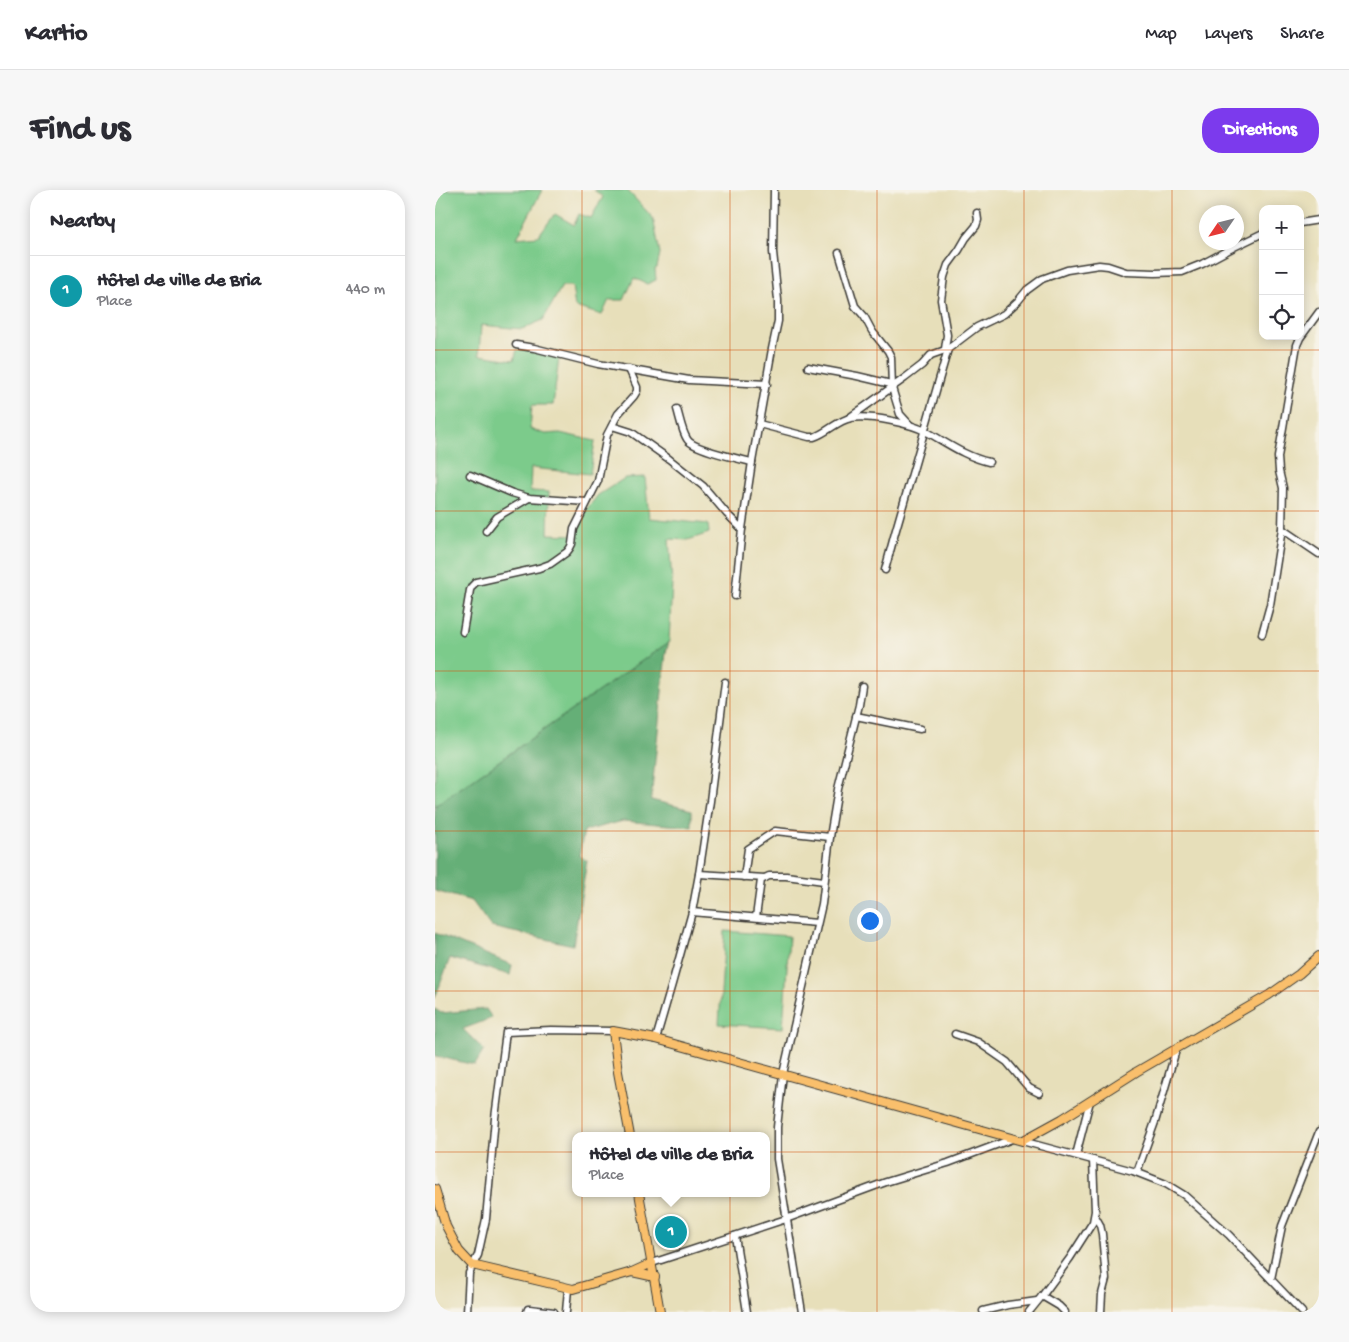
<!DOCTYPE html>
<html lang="en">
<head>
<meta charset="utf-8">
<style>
	:root { --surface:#fff; --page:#f7f7f7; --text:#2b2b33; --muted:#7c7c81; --line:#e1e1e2; --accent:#7c3aed }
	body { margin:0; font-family:"Gochi Hand",sans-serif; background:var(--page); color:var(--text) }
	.controls { position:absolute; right:15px; top:15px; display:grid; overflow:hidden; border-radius:10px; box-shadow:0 2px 12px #0003 }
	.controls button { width:45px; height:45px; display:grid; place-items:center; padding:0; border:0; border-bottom:1px solid var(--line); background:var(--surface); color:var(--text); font:25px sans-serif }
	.compass { position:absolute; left:764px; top:15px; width:45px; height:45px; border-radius:50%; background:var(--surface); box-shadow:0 2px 12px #0003; rotate:235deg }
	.you { position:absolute; left:434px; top:730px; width:18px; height:18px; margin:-12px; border:4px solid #fff; border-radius:50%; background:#1a73e8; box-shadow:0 0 0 8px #1a73e833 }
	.badge { display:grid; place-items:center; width:32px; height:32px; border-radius:50%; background:var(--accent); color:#fff; font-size:16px; font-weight:700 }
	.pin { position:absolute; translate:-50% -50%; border:2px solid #fff; box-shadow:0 1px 5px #0006 }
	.popup { position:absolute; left:137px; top:942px; width:198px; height:65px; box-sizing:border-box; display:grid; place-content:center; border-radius:10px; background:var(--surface); filter:drop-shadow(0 1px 4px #0005); font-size:16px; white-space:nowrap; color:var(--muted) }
	.popup b { font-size:19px; color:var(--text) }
	.popup::after { content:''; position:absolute; left:50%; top:100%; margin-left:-10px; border:10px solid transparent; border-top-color:var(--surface) }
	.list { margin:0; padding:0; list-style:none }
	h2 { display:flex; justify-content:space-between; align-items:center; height:65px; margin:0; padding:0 20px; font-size:21px }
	h2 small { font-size:16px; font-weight:400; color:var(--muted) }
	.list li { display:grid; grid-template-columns:32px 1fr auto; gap:15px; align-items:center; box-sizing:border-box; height:70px; padding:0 20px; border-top:1px solid var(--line) }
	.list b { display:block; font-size:19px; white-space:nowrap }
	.list p { margin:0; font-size:16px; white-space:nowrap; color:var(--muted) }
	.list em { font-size:16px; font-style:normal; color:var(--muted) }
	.icon { flex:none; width:28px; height:28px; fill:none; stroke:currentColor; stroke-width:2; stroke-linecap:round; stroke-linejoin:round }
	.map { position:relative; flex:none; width:884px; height:1122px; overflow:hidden; border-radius:20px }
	header { display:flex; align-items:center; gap:30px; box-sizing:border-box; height:70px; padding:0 25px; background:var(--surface); border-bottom:1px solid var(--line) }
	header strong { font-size:24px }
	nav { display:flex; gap:28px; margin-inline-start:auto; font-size:18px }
	.intro { display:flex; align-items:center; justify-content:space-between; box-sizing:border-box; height:120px; padding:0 30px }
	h1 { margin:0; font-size:35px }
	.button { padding:12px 22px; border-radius:20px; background:var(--accent); color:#fff; font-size:18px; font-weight:700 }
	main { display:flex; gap:30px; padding:0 30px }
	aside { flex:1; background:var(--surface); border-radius:20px; box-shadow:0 2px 12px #0003 }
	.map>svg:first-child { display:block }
	.green { fill:#7ccb8b; stroke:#4c7454 }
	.forest { fill:#65af77; stroke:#40664a }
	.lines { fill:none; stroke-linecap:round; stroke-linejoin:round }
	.minor-casing { stroke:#3a3934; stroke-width:9 }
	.major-casing { stroke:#3a3934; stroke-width:10 }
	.minor { stroke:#fff; stroke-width:6 }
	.major { stroke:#f9bf6c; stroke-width:8 }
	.grid { fill:none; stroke:#d4530e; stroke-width:1; stroke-opacity:0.55 }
</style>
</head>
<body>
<header>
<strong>Kartio</strong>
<nav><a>Map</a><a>Layers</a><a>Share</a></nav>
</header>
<div class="intro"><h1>Find us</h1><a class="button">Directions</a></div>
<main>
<aside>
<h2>Nearby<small></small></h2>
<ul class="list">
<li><span class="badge" style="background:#0f9aa8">1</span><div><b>Hôtel de ville de Bria</b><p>Place</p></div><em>440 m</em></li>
</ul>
</aside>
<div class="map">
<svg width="884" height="1122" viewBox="0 0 884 1122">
	<rect width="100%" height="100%" fill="#f7f3e8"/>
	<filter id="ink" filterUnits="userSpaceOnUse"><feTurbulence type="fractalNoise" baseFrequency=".02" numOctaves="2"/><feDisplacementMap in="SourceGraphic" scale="10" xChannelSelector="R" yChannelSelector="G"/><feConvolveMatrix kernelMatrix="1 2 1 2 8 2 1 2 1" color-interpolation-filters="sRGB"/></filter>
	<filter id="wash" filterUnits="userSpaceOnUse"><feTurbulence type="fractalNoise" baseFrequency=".0096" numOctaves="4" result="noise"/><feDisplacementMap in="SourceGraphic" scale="20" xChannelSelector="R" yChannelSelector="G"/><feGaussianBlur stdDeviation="1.12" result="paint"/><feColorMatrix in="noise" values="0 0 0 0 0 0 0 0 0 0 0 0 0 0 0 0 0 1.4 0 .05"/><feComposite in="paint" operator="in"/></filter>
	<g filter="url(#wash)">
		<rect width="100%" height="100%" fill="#e7dfba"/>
		<!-- green -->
		<g class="green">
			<polygon points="0,0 107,0 82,48 103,46 120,24 139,35 144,24 156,28 168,7 159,0 192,0 218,28 225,63 222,78 220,79 221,90 212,94 199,88 189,110 174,110 167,125 140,117 137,96 127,96 108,130 87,139 46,135 44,165 79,170 82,160 100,159 124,168 118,215 97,215 95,239 110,244 125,243 160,251 155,284 96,278 95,301 114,302 113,344 140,345 151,320 163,305 190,288 210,287 214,328 273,334 274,343 253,350 234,349 237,393 234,452 0,616"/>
			<polygon points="290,741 354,746 348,838 284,834"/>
		</g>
		<!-- forest -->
		<g class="forest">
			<polygon points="234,452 231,462 216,610 257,620 257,637 188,631 149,641 144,666 152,671 138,755 56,737 37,711 0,701 0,616"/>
			<polygon points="0,743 77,775 75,785 15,768 0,808"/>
			<polygon points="0,819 6,823 51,819 57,828 28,839 49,860 40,875 0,866"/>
		</g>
	</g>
	<g filter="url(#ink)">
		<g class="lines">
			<!-- minor casing -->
			<g class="minor-casing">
				<g id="minor">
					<polyline points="865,33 884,30"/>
					<polyline points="404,63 420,116 429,126 437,141 453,161 456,167 457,198 465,224 475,235"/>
					<polyline points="81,155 99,158 163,174 254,190 332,194"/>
					<polyline points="510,159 512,145 506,110 509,87 513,75 524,60 531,48 541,36 543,30 542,23"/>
					<polyline points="373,177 422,186 456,194"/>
					<path d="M242,219C245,229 247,241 252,249C257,259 305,269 317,272"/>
					<polyline points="414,228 470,188 487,175 496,165 513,159 542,137 569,124 583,111 592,100 607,89 632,80 664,75 673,76 691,82 720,83 747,82 767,74 799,57 828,43"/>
					<path d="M324,234L374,247H379C392,243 403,230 416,228C435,225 475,233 492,242C512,253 531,267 554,272"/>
					<polyline points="177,236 196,242 234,269 268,296 292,324 307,339"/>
					<polyline points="35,285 77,303 94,308 152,312"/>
					<polyline points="847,339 884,364"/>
					<polyline points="51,341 62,327 94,308"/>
					<polyline points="450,380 460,343 513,159"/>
					<polyline points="300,406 307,339 317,272 337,159 343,131 343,110 338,62 339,0"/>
					<polyline points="28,442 35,400 37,396 41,392 104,378 115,374 132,362 135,358 137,354 139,339 163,291 172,245 183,224 199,206 202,201 202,197 194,179"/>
					<polyline points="827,444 835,415 847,339 848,298 844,281 843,267 862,155 865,148 884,122"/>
					<polyline points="421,526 485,539"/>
					<polyline points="264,684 330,688"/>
					<polyline points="309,687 313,659 340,641 395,647"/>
					<polyline points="257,722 382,733"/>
					<polyline points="321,727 326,690 334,686 351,686 389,691"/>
					<polyline points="520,844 543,852 572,872 594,898 604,903"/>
					<polyline points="221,849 237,794 257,722 264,684 275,611 290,492"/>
					<polyline points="587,951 698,981 731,994 749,1005 794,1045 867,1122"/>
					<polyline points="641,965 655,911"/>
					<polyline points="702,982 720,932 741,860"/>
					<polyline points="660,1026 665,1035 667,1044 671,1089 667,1104 666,1122"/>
					<polyline points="300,1046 312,1122"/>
					<polyline points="217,1073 351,1029 451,992 513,973 577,949"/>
					<polyline points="836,1089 847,1036 884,942"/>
					<polyline points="607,1106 624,1116 630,1122"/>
					<polyline points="548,1121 573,1115 602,1111"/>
					<polyline points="32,1122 34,1083 43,1065 51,1029 60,928 71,842 116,840 178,841"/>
					<polyline points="92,1122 93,1119 95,1119 119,1122"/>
					<polyline points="131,1122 133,1099"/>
					<polyline points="367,1122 342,969 342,937 348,884 387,714 395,647 403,599 424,515 427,496"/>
					<polyline points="594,1122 607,1106 635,1068 658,1032 660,1021 658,970"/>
				</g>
			</g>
			<!-- major casing -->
			<g class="major-casing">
				<g id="major">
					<polyline points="195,946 183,882 178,841 221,849 587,951 627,929 701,882 834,805 864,784 884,766"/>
					<polyline points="0,999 11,1036 24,1061 37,1075 138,1099 197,1082 217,1073"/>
					<polyline points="204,1003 225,1122"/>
					<polyline points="197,1082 220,1087"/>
				</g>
			</g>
			<!-- minor -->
			<use href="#minor" class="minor"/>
			<!-- major -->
			<use href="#major" class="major"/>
		</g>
	</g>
	<!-- grid -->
	<path class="grid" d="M147,0V1122M295,0V1122M442,0V1122M589,0V1122M737,0V1122M0,160H884M0,321H884M0,481H884M0,641H884M0,801H884M0,962H884"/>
</svg>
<div class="controls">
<button>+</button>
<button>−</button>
<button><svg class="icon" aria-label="locate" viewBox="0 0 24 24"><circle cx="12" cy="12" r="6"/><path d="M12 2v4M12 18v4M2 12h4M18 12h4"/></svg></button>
</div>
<svg class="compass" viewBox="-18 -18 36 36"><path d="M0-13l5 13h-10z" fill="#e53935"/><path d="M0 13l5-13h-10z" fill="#7c7c81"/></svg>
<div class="you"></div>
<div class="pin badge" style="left:236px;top:1042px;background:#0f9aa8">1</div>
<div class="popup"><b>Hôtel de ville de Bria</b>Place</div>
</div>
</main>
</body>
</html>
